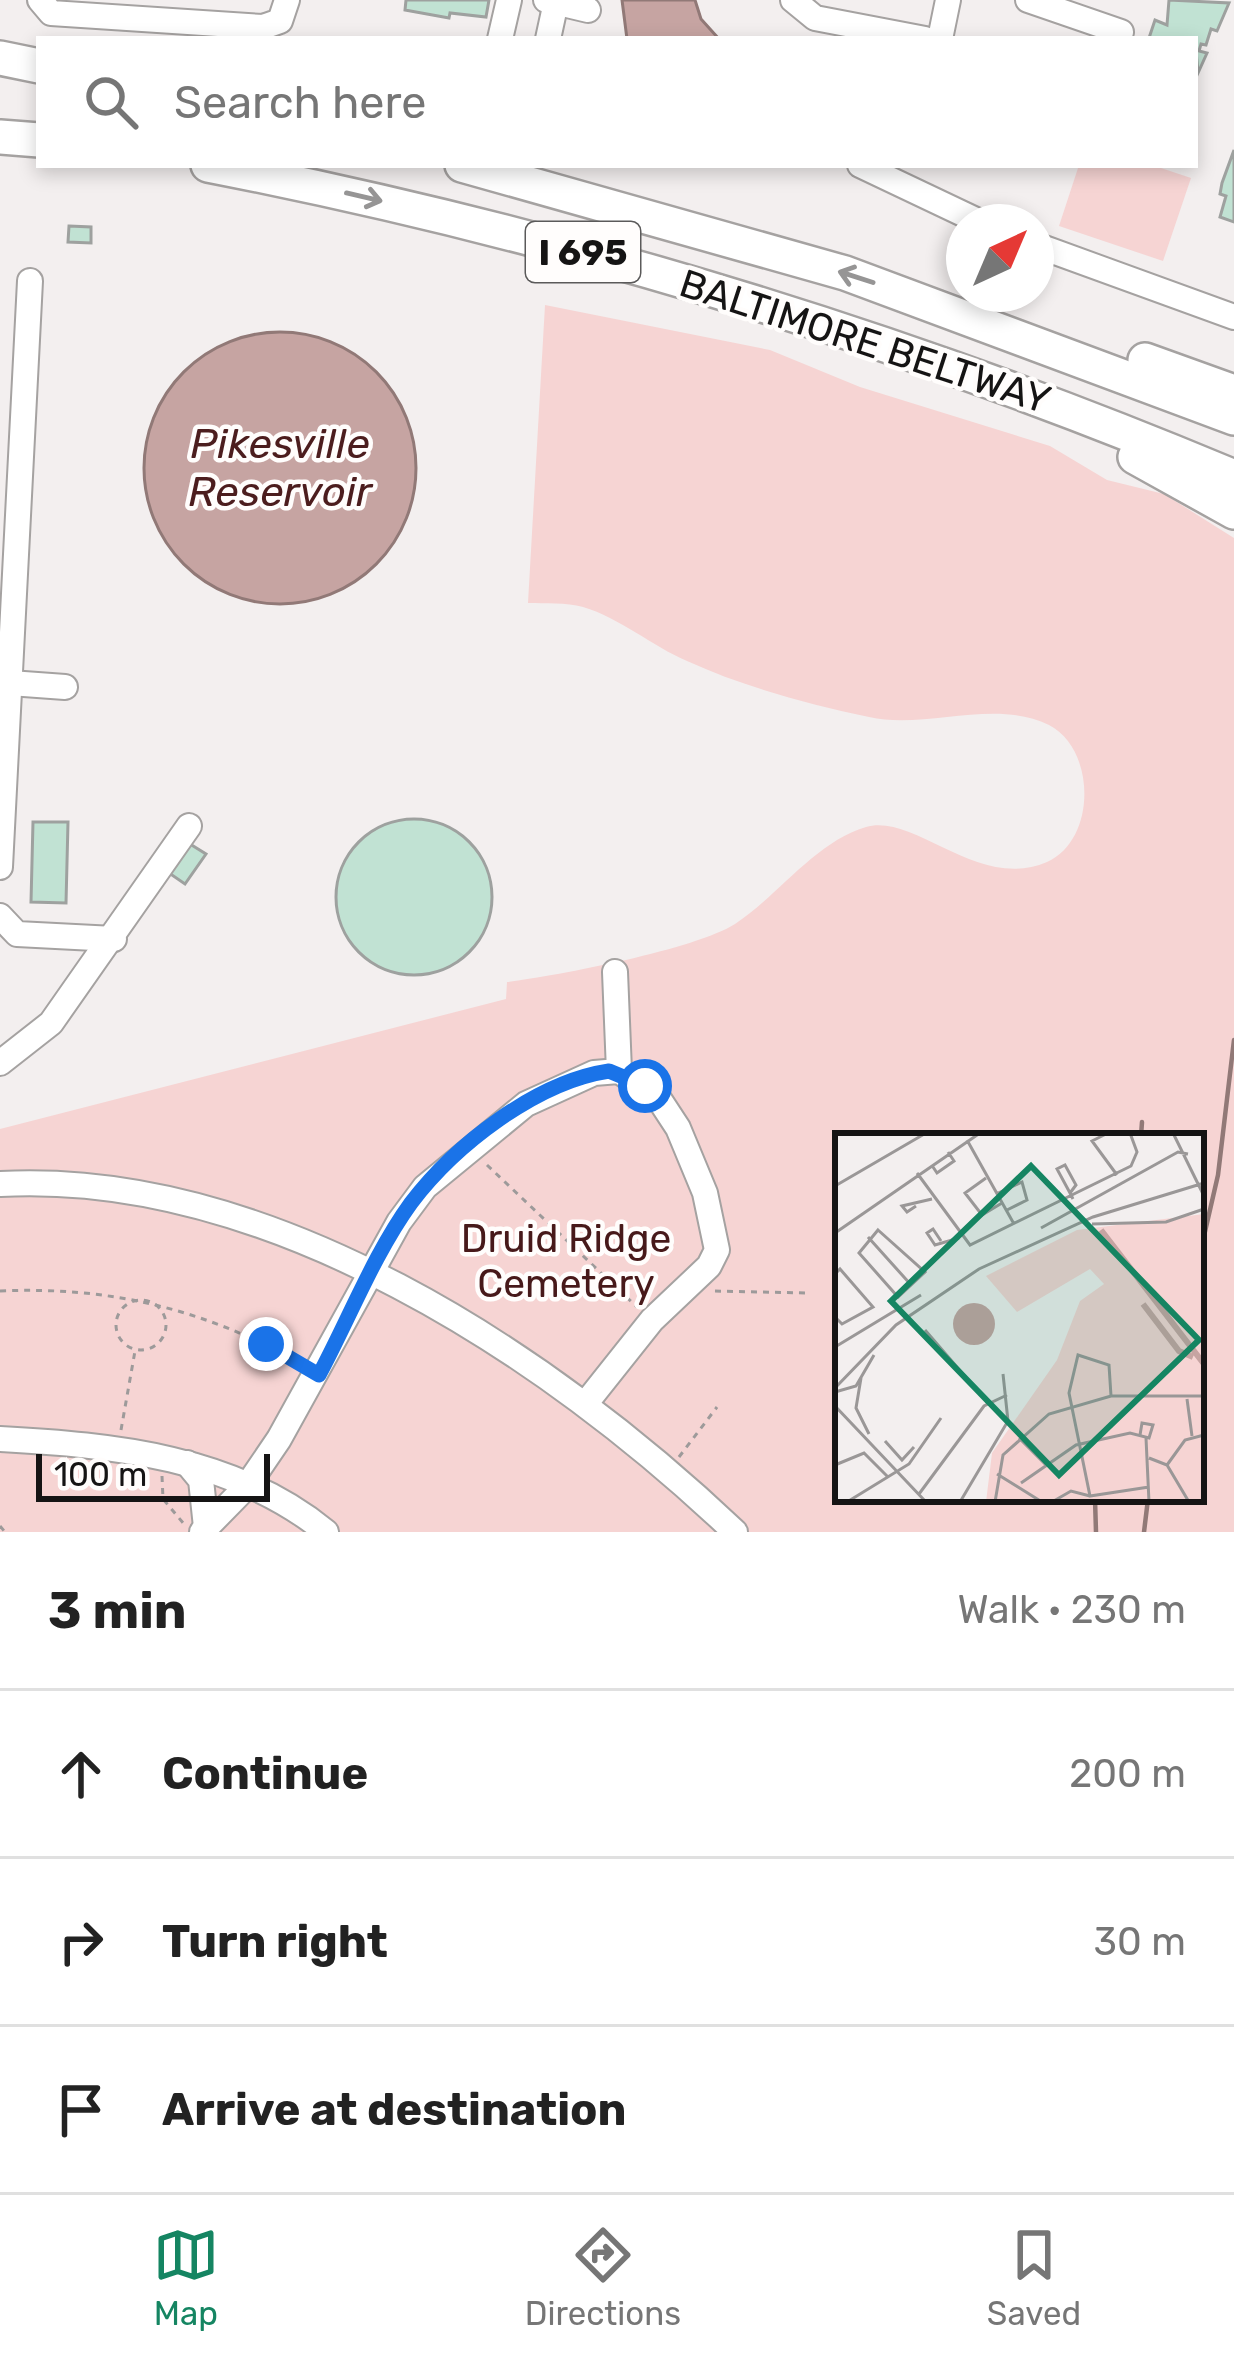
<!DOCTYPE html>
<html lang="en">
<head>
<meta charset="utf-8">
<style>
	:root { --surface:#fff; --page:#f2f2f2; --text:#222; --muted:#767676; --line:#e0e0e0; --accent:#158562 }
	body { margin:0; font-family:Rubik,sans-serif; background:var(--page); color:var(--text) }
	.compass { position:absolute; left:946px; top:204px; width:108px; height:108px; border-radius:50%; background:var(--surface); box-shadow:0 6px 18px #0003; rotate:44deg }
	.scale { position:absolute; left:36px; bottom:30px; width:234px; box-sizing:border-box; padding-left:12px; border:6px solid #151414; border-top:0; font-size:33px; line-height:42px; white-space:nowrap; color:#151414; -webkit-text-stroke:9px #fffdfc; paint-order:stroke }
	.stop { position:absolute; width:36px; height:36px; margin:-27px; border:9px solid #1a73e8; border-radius:50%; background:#fff }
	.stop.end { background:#1a73e8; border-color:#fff; box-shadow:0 3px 12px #0008 }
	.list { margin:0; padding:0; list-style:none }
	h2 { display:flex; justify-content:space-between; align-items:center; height:156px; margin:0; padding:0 48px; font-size:51px }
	h2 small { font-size:39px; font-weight:400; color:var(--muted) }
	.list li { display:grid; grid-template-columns:78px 1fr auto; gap:36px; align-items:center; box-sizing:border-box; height:168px; padding:0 48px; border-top:3px solid var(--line) }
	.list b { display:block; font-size:45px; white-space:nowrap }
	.list em { font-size:39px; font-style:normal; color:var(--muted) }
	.icon { flex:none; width:66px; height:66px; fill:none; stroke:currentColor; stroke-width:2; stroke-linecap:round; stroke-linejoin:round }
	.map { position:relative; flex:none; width:1234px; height:1532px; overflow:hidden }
	.search { position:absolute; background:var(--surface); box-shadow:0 6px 18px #0003; left:36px; right:36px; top:36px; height:132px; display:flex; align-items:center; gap:30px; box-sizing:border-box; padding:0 42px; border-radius:0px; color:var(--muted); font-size:45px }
	.sheet { height:660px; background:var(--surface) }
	nav { display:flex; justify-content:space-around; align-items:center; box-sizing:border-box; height:168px; border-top:3px solid var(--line); background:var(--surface); font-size:33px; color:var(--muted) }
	nav a { display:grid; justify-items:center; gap:6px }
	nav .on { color:var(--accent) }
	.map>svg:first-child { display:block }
	.green { fill:#f6d4d3; fill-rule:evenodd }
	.water { fill:#c6a4a2; stroke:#917977; stroke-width:3 }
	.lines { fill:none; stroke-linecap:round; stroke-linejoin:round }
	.stream { stroke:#917977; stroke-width:4.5 }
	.building { fill:#c1e2d3; stroke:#9ea19f; stroke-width:3 }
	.minor-casing { stroke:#a5a2a1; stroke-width:28 }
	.highway-casing { stroke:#a5a2a1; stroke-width:38 }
	.path { stroke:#9d9a9a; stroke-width:3; stroke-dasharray:6 6; stroke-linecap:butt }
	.minor { stroke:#fff; stroke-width:24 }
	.highway { stroke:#fff; stroke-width:33 }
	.oneway { stroke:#969595 }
	.route { stroke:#1a73e8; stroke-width:15 }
	.labels { text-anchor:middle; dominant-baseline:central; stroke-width:9; stroke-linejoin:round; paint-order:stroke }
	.shield { fill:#fffdfc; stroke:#5b5a5a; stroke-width:3 }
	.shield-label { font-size:36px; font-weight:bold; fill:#151414 }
	.street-label { font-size:39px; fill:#151414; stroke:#fffdfc }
	.park-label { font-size:39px; fill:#47191a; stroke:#fffdfc }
	.water-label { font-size:42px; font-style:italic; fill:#4c1d1e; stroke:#fffdfc }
	.inset-river { fill:none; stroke:#c6a4a2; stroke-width:6 }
	.inset-road { fill:none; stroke:#9a9797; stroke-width:3 }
	.view { fill:#158562; fill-opacity:0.15; stroke:#158562; stroke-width:6 }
	.inset-edge { fill:none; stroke:#151414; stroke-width:6 }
</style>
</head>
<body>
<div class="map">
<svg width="1234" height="1532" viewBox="0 0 1234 1532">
	<rect width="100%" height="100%" fill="#f3efef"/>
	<!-- green -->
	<g class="green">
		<polygon points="1079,165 1152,165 1191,178 1163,261 1059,226"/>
		<path d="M545,305L770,350L860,387L1050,446L1107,480L1164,494L1234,538V1532H0V1129L506,999L507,982C557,976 696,949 735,924C778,896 815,842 866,827C915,813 979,892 1047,862C1097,840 1096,749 1049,725C995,698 925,730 869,717C808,704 744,687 687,661C652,646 620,618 583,607C566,602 545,604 528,603ZM838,1136H1201V1499H838Z"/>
	</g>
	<!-- water -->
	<g class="water">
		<polygon points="622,0 695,0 701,19 719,39 627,39"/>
		<circle cx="280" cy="468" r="136"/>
	</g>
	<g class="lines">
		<!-- stream -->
		<g class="stream">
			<polyline points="1141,1136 1142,1122"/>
			<polyline points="1201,1249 1218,1175 1234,1040"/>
			<polyline points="1095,1499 1096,1532"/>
			<polyline points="1144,1532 1148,1499"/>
		</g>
	</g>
	<!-- building -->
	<g class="building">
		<polygon points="406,0 489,0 486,17 450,13 449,18 405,10"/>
		<polygon points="1169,0 1229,3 1217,31 1211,29 1206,45 1201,44 1199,51 1207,53 1198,73 1195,39 1149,38 1155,20 1167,25"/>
		<polygon points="1234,150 1234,222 1220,217 1226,196 1220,194 1222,183"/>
		<polygon points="69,226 91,227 91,243 68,242"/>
		<circle cx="414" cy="897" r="78"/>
		<polygon points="33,822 68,822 66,903 31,902"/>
		<polygon points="190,844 206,854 185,884 169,873"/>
	</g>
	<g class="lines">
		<!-- minor casing -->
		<g class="minor-casing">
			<g id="minor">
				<polyline points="40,0 51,13 263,27 280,21 287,0"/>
				<polyline points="546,0 588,10"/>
				<polyline points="793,0 815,18 925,39"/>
				<polyline points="1028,0 1121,32 1118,39"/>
				<polyline points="500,39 509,0"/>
				<polyline points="548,39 556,2"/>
				<polyline points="940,39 948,0"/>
				<polyline points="860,165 980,222"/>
				<polyline points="1036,245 1234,317"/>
				<polyline points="10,683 65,687"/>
				<polyline points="0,867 30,281"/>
				<polyline points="0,916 17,934 114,939"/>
				<polyline points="615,972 619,1071"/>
				<polyline points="0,1063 51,1023 189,826"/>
				<path d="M0,1184C269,1170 548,1354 735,1532"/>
				<path d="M0,1439C113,1445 235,1457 326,1532"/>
				<polyline points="187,1463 201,1480 206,1527"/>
				<polyline points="202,1532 247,1486 279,1439 399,1222 425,1187 526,1104 594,1073 619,1071 659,1099 678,1128 705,1193 717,1250 709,1266 652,1320 586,1403"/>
			</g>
		</g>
		<!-- highway casing -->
		<g class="highway-casing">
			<g id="highway">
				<polyline points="0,58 39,66"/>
				<polyline points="0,137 39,140"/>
				<path d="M208,165C560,234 903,338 1234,477"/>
				<polyline points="462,165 845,273 1234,418"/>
				<polyline points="1145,360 1234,392"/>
				<polyline points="1135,457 1234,512"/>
			</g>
		</g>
		<!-- path -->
		<g class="path">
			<polyline points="487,1165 637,1307"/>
			<path d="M0,1291C109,1286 202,1309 297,1361"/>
			<polyline points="715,1291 807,1293"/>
			<circle cx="141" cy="1325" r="25"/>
			<polyline points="121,1430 135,1351"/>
			<polyline points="679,1457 717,1407"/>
			<polyline points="162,1476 163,1499 184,1524"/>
			<polyline points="0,1526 5,1532"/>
		</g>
		<!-- minor -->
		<use href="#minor" class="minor"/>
		<!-- highway -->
		<use href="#highway" class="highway"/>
	</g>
	<!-- one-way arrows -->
	<defs><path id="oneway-shaft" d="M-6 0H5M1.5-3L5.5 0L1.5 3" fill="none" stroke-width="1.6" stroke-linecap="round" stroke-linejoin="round" transform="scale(3)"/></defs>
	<g class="oneway">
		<use href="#oneway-shaft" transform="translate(364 197) rotate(13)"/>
		<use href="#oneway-shaft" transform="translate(856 277) rotate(-162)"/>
	</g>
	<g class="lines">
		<!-- route -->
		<path class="route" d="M266,1344L319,1375C349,1319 374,1254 411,1203C455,1145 536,1082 609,1071L645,1086"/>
	</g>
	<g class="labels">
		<!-- shield labels -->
		<rect class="shield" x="526" y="222" width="114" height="60" rx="9"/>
		<g class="shield-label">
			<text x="583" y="252">I 695</text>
		</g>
		<!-- street labels -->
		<g class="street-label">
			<text transform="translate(865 342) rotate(18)">BALTIMORE BELTWAY</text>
		</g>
		<!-- park labels -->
		<g class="park-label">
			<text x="566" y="1239">Druid Ridge<tspan x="566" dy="45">Cemetery</tspan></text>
		</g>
		<!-- water labels -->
		<g class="water-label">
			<text x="280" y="444">Pikesville<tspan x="280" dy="48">Reservoir</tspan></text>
		</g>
	</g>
	<!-- overview -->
	<g transform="translate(835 1133)">
		<rect width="369" height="369" fill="#f3efef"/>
		<path d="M369,81V369H151L157,320L222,227L245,168L269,151L255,136L182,179L151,143L242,97Z" fill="#f6d4d3"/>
		<path d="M118 191a21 21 0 1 1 42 0a21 21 0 1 1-42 0Z" fill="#c6a4a2"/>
		<path class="inset-river" d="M266,97L369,231M308,171L344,218L358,224"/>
		<path class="inset-road" d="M273,0L257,8L282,42M338,0L369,63M132,7L179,91M98,34L102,40L119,28L113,19M82,40L135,112L296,33L302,19L295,0M151,45L130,60L147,82L167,70M0,53L91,0M235,60L241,52L230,32L222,36L235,60L238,66M161,61L187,49L192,67L172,77M81,73L72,79L67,73L97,66M257,91L331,89L369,76M206,95L343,19L353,21M43,97L90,139L63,164L24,120ZM0,100L145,0M33,104L77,153M106,108L98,96L92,100L100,112L124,105M0,141L5,136L38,174L7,191L0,184M90,197L153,270M0,214L86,162M26,245L21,275L34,301M0,255L61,192L144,136L258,84L369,50M0,259L21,253L39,222M276,263L274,232L243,222L234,260L255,363L314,354M352,266L357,303M0,273L91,369M184,305L212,333M311,305L314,369M50,308L67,327L79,314M314,325L332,332L354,369M0,332L29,320L53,344M332,332L350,307L369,302M162,341L207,369M186,350L241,312L295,300L314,305L318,292L307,290L305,302M84,361L149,273L172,262M12,369L74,331L106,285M125,369L173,288L168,241M160,369L168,322L214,281L276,263H369M217,369L236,358L255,363"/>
		<path class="view" d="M196,33L364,207L224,342L56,168Z"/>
		<rect width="369" height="369" class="inset-edge"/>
	</g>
</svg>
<svg class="compass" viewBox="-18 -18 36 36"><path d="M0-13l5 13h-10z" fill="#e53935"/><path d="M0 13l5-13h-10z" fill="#767676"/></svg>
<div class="scale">100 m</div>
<div class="stop" style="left:645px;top:1086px"></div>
<div class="stop end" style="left:266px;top:1344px"></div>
<div class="search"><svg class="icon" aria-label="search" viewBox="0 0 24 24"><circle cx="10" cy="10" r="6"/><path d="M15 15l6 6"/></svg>Search here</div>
</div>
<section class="sheet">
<h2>3 min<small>Walk · 230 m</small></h2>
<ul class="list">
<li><svg class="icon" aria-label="ahead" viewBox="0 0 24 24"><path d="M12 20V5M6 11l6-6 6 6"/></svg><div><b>Continue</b></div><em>200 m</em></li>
<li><svg class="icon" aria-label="right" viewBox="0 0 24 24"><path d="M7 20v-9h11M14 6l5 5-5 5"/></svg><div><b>Turn right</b></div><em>30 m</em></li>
<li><svg class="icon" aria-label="arrive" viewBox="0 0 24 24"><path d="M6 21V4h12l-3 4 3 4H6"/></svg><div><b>Arrive at destination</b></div></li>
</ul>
</section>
<nav>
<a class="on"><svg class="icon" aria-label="map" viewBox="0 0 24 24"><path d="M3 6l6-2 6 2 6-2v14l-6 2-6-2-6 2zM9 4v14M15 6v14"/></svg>Map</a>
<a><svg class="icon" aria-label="directions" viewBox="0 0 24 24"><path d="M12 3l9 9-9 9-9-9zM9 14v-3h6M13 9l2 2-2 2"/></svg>Directions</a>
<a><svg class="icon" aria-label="saved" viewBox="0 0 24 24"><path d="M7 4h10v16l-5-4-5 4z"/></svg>Saved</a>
</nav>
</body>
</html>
